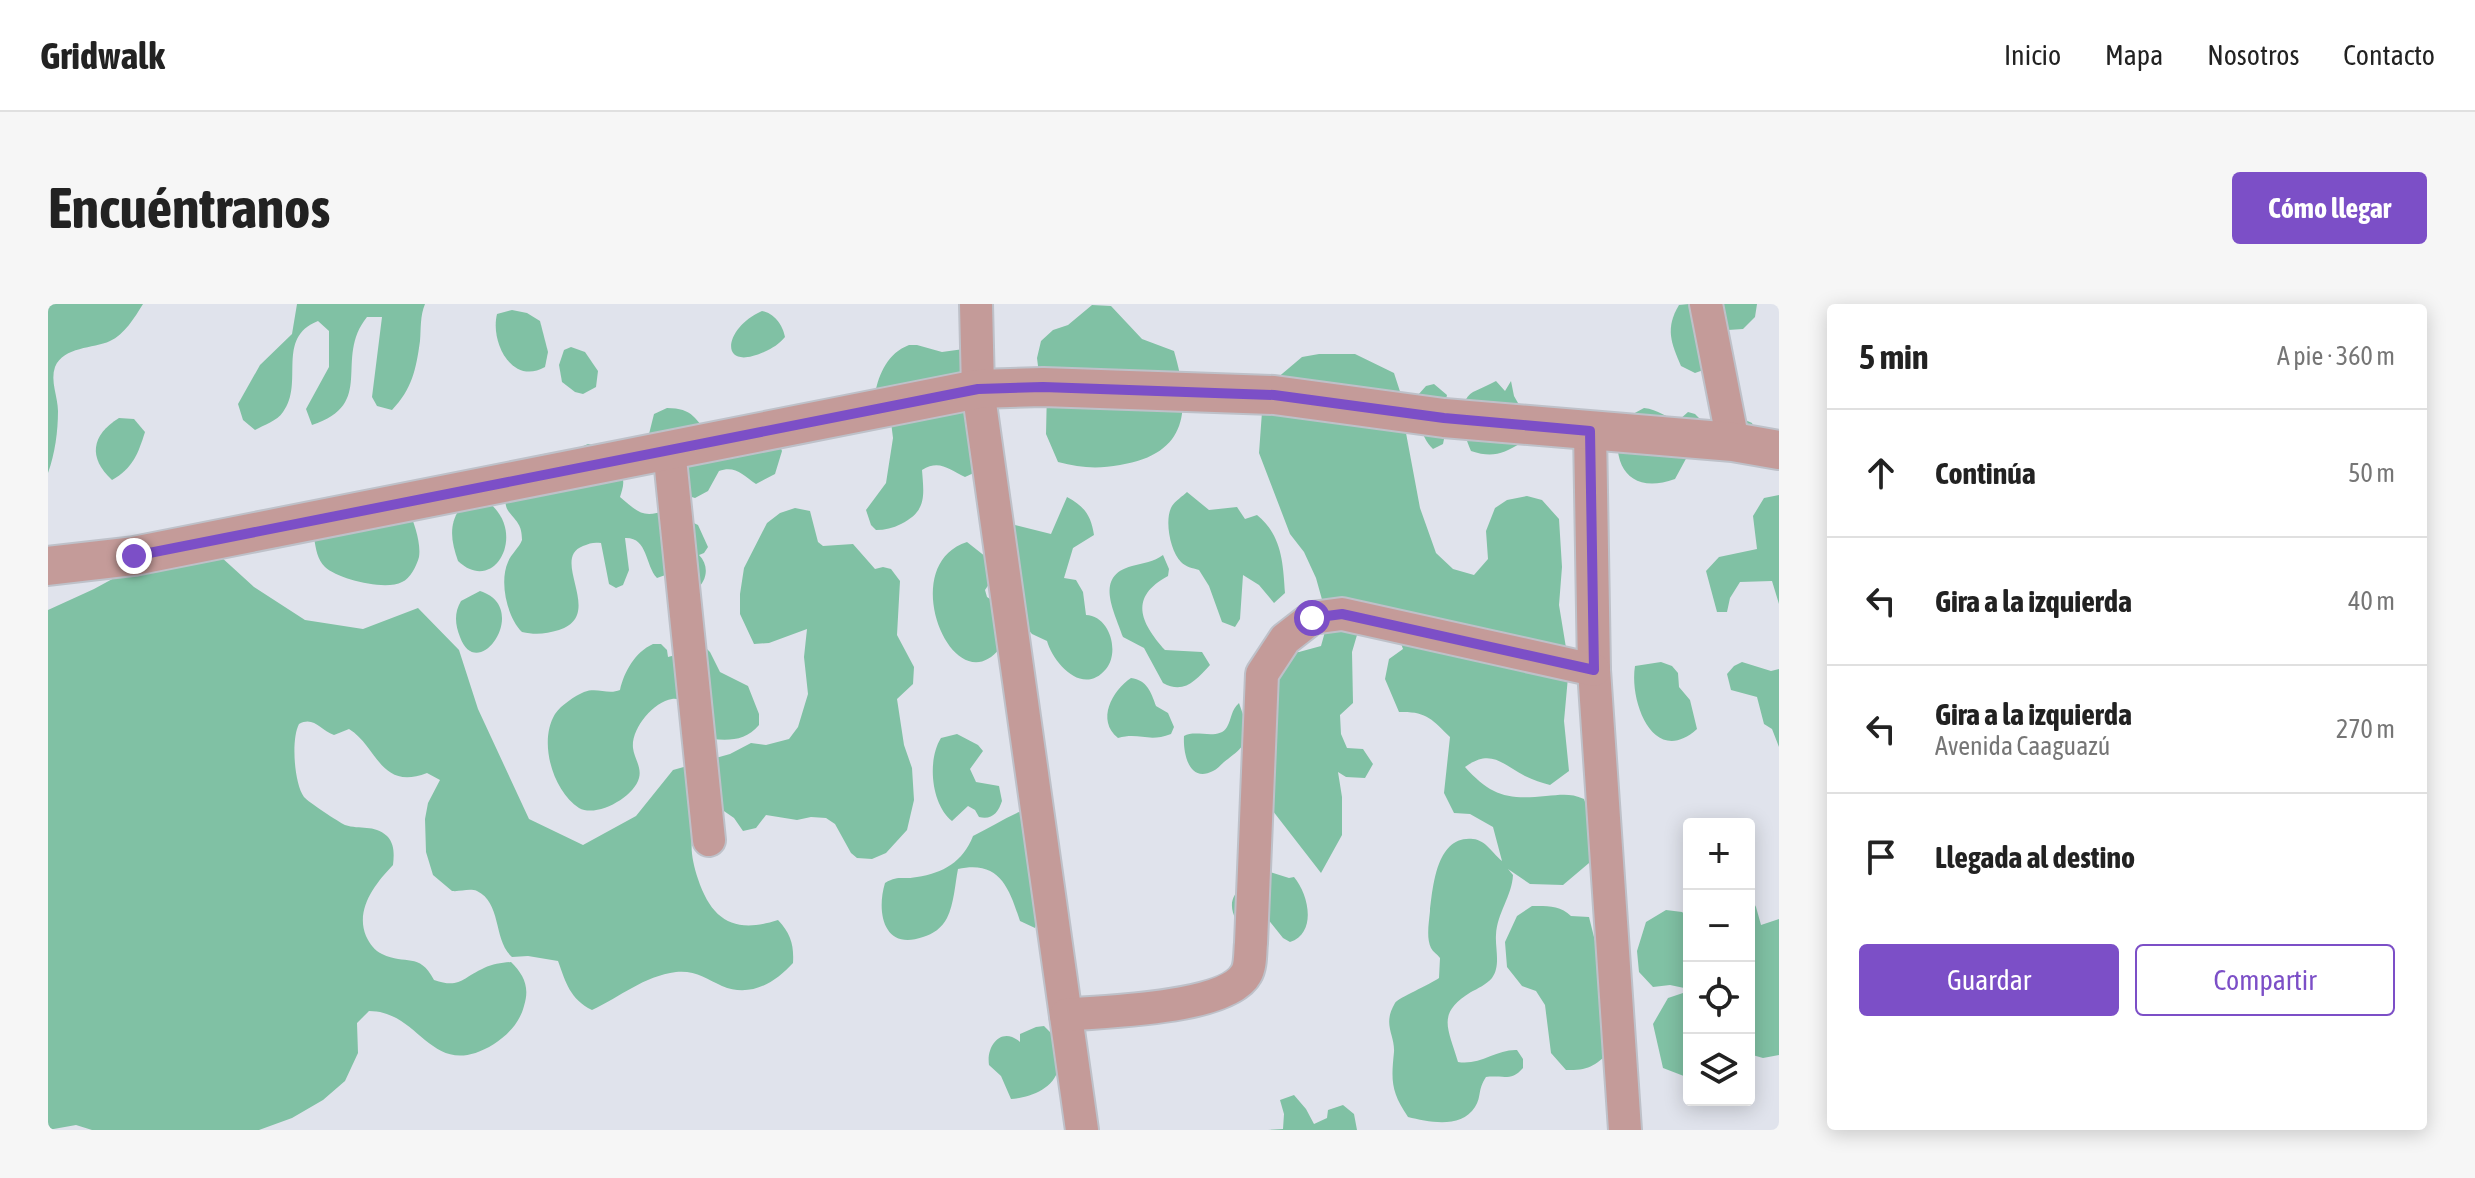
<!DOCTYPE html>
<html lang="es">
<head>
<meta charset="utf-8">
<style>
	:root { --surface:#fff; --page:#f6f6f6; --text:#222; --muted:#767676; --line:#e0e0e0; --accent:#7c4fc7 }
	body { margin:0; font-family:"Asap Condensed",sans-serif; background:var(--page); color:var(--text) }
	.controls { position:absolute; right:24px; bottom:24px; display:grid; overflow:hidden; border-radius:8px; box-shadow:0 4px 20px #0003 }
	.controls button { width:72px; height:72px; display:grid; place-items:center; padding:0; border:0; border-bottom:2px solid var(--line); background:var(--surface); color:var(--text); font:40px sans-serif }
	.stop { position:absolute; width:24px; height:24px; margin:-18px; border:6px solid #7c4fc7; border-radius:50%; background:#fff }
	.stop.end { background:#7c4fc7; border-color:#fff; box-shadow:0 2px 8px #0008 }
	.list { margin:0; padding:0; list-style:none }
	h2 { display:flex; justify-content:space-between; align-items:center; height:104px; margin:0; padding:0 32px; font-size:34px }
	h2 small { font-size:26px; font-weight:400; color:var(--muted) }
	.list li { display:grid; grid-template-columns:52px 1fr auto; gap:24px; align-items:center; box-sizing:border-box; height:128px; padding:0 32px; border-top:2px solid var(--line) }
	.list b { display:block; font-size:30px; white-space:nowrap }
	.list p { margin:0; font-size:26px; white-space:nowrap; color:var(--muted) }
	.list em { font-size:26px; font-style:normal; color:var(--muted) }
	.actions { display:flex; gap:16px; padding:24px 32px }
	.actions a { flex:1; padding:18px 0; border:2px solid var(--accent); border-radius:8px; text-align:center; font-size:28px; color:var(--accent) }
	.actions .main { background:var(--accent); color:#fff }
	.icon { flex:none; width:44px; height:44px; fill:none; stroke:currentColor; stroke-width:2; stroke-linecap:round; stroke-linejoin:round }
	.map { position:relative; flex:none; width:1731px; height:826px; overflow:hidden; border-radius:8px }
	header { display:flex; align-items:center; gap:48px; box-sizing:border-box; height:112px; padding:0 40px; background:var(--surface); border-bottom:2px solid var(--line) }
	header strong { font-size:38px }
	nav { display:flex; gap:44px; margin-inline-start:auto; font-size:28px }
	.intro { display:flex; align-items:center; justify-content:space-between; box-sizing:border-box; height:192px; padding:0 48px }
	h1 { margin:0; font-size:56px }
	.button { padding:20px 36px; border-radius:8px; background:var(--accent); color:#fff; font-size:28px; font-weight:700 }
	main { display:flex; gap:48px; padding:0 48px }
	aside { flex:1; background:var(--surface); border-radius:8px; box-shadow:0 4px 20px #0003 }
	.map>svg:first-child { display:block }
	.green { fill:#80c1a4 }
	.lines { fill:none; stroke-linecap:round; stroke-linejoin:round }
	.minor-casing { stroke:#bec1c9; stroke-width:36 }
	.tertiary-casing { stroke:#bec1c9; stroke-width:42 }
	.minor { stroke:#c49b99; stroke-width:32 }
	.tertiary { stroke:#c49b99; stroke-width:38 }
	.route { stroke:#7c4fc7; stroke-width:10 }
</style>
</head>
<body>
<header>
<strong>Gridwalk</strong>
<nav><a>Inicio</a><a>Mapa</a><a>Nosotros</a><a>Contacto</a></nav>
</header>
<div class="intro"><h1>Encuéntranos</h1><a class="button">Cómo llegar</a></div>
<main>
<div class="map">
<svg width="1731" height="826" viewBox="0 0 1731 826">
	<rect width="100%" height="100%" fill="#e0e3ec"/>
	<!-- green -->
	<g class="green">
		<path d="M0,0H95C87,13 76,31 62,37C45,45 16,42 7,63C2,77 10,93 10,107C10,127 7,150 0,169Z"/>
		<path d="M249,0H377C372,12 373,24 372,37C368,66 364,85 344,106L329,102L324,93L334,13H319C285,55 329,100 264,121L258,105L281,63V27L270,17C227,34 257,79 235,108C229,117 216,121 207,126L195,116L190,100L212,61L244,30Z"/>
		<path d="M1641,0L1653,26L1661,64L1647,69L1633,62C1623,39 1617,24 1631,1Z"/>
		<polygon points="1670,0 1709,0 1707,13 1695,25 1680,26 1668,16"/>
		<path d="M1044,1L1063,2L1094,35L1126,47C1143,105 1141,150 1072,161C1050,165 1032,164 1010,158L998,130L999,85L991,70L989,54L993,37L1005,26L1020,21Z"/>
		<path d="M464,6L479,9L492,17L500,48L497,63C464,82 442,38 449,10Z"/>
		<path d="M714,7C726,9 735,21 737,33C731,40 725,44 716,48C669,69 676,23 714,7Z"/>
		<path d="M861,41H869L894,48L923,44L952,97L950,112L930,167L917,173C901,166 892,155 874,166C876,192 879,207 853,220C845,224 837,226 828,226L823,221L818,206L838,179L845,134L843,118L827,90C831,69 840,49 861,41Z"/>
		<polygon points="523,43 537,48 550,67 548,83 535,90 527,88 514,78 511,61 516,46"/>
		<path d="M1271,50H1307L1346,69L1358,106V129L1372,204L1388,249L1405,265L1426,271L1440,255L1438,227L1447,204L1459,196L1479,192L1494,196L1511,215L1514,263L1511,301L1521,362L1516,417L1521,467L1502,481C1494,479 1485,476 1477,472C1454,460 1443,444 1417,463C1443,492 1460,496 1498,492C1513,491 1522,489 1536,495L1547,526L1541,559L1515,581L1482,580L1460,565L1465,571C1464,592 1449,609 1448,631C1447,644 1453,662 1444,674C1439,680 1429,685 1423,688C1388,710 1400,723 1410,758C1431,762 1449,745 1469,746L1475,755V764C1463,778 1455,771 1438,773C1429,787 1434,792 1427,803C1413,825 1381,818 1360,813C1343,788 1343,777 1346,748C1347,730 1334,721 1347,699C1350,694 1383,680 1391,674L1392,654C1389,650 1385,648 1383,644C1378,634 1381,618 1382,607C1385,581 1389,531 1425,535C1438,536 1446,551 1454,557L1445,523L1422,510L1406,509L1396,489L1402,433C1384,415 1378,407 1351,408L1337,375L1341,355L1355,345L1346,320L1321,322L1309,331L1304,348L1305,399L1292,411L1293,430L1299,444L1315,445L1325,460L1317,474L1298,473L1290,468L1294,493V531L1273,569L1218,498L1222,351L1251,348L1273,342L1280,317L1268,274L1256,248L1242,230L1211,149L1215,94L1228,75L1254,53Z"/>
		<path d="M1448,77L1457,87L1463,77L1466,92L1493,139L1488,142L1473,139C1455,150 1444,154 1423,147C1416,131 1406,100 1425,88C1433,84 1441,81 1448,77Z"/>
		<path d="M1386,80L1399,91C1394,108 1400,122 1395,140L1385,145C1371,131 1369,110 1370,91L1378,82Z"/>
		<path d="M619,104C645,104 648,115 662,134L721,114L734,147L727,170L708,180C695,171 687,161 671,167L660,187L647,194L624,187L600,134L606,110Z"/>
		<path d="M1596,104C1610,105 1619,115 1631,116L1640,108L1647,110L1657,120L1695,115L1704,119L1709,132L1640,151L1627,175C1580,192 1562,159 1572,117Z"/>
		<path d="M71,114L86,115L97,128C90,150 85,164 64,176C40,154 43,131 71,114Z"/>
		<path d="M540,140C552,142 569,161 574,173C577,179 574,186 572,193C590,208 595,215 618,206L650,221L660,243L656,249L651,251C661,261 660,276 648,286L623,269L609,274C597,261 600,233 577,234L581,266L575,281L568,284L561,280L553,239C546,238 542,239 535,242C501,255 558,311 511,326C498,330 487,331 474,328C459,313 451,278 460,258C463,250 471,244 474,236C474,221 469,218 461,208C449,193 471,168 478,155L495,150L519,149Z"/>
		<path d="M346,184L354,187C360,206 374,233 371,253C369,261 362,275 354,278C337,287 290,275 277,263C269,255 268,245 266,234L309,189Z"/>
		<path d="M1139,188L1161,206L1189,203L1197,215L1209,211C1234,231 1235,259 1237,289L1226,299L1211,281L1195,271L1192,315L1187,323L1174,318L1161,282L1151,266C1144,264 1138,263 1133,258C1122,247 1116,215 1124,202C1127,197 1135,192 1139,188Z"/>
		<polygon points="1731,191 1731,300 1724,277 1692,278 1682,294 1679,308 1669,308 1658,267 1671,253 1709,245 1705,212 1716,194"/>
		<path d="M1019,193C1036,202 1043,211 1046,231L1025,244L1016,274L1028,276L1035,288L1038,311C1062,312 1072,348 1058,365C1035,393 1005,359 999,337L984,330L968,312L959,219L1003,230Z"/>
		<path d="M440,198C480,228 447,292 410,257C404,240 400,222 411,206Z"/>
		<path d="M747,204L762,207L770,238L775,242L805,240L827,265L835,263L843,265L852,277L849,331L866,363L865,380L849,395L856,441L864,464L866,496L859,526L838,549L824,555L809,554L803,549L787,520L778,514L763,513L749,516L718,511L708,524L695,527L686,514L673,505L650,515C640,536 643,553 650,575C664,617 687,630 730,616C743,630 746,641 745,659C727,679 702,694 674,682C659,675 647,666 628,668C596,672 572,693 544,706C522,695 518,679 510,657L480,652L464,653C445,636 454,599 429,587C421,584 412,588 404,587L385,571L378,548L377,515L380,499L392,476L379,469C332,487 330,443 301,425L286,431C272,426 266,412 251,420C243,435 246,479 256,493C260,498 291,518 297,521C312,526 326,520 339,532C347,540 346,552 345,561C327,580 307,605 318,632C322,640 326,646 334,650C358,662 371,647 386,676C412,685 414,674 436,664C445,660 453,659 463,658C476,671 482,683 476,702C472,718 460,731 446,740C383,779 374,707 321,707L309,719L310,749L297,777L275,796L244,814L211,826H44L28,821L0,826V306L46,285L101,255L161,242L206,283L257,316L315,325L370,304L411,346L430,405L481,515L535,541L588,512L625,466L682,450L703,439L718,441L741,435L750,423L760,390L756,353L759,325L721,339L706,340L692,310V290L696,264L719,219L732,209Z"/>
		<path d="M919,238L938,253L945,274L937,286L939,293L945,297L952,344C906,403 846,261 919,238Z"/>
		<path d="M1115,251L1121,265L1120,272C1081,293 1092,318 1117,346L1154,348L1162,361C1148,376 1136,391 1115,379L1096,344L1075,333C1066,306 1046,272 1084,262C1095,259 1106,258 1115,251Z"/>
		<path d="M432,287C484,303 430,382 412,333C407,320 406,309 413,297Z"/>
		<path d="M605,340H613L619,346L620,353L657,343L662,348L672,368L700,382L711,410V421C698,436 683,437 664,435L648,401C641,399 632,394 624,395C605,398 583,425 585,444C586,454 594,463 591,474C586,493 549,514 531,504C505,487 490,438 507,410C513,401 527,392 536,388C549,383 560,391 572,386C576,368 587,348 605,340Z"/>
		<path d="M1613,358L1624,362L1630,369L1631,383L1642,396L1649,425C1606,464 1581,398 1587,362Z"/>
		<polygon points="1694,358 1723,367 1731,365 1731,443 1724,425 1716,420 1709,393 1683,386 1679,370 1686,362"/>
		<path d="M1083,374C1099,376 1103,388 1108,402L1120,409L1126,423L1123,430C1100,439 1092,428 1070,434C1048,416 1064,387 1083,374Z"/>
		<path d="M1191,399C1195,411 1201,424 1197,436C1195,444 1186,450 1180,455C1175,458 1170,465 1165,467C1140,480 1135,447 1136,432C1148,425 1171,437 1179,423C1184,414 1183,406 1191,399Z"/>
		<path d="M909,430L930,441L935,447L922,465L928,478L951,482L954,497C950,509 944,516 931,513L927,506L920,502L904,517C883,500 879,456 893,434Z"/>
		<path d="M987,502L992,608L987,624L972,617C961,584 952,556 910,565C907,580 906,600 899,614C894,624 885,630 875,633C836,647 828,609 837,579C851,571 854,576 869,573C895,569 915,558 925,532C945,522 966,508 987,502Z"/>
		<path d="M1219,567L1241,574L1246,573C1261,591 1269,629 1242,638L1235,634L1219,614L1188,616C1174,589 1199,579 1219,567Z"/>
		<polygon points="1701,590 1708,603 1713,621 1731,615 1731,751 1715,754 1701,750"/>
		<path d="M1484,602C1498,602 1512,601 1523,612L1541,613L1552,657L1563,746C1549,761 1540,767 1518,766L1503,749L1497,701L1488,687L1474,682L1459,663L1457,638L1469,612Z"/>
		<polygon points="1618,606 1634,608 1641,614 1641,685 1622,681 1605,683 1591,668 1589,647 1598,618"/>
		<polygon points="1641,687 1641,774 1615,764 1605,720 1620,694"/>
		<path d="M996,722L1007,733C1008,742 1013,756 1010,765C1006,785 981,794 963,795L953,772L941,761C938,741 954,722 972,738V730L988,723Z"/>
		<polygon points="1246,791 1258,805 1266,820 1279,814 1280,806 1295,801 1306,810 1309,826 1220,826 1235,825 1236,810 1232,796"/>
	</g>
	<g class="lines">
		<!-- minor casing -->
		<g class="minor-casing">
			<g id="minor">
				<polyline points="928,0 930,85 1034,826"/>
				<polyline points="1658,0 1685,138"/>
				<polyline points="1542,127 1546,366 1577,826"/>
				<polyline points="621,145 661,536"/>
				<path d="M1018,711C1057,707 1179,705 1198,670C1203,662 1202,647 1203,639L1214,370L1237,335L1264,314L1294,310L1546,366"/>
			</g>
		</g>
		<!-- tertiary casing -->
		<g class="tertiary-casing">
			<polyline id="tertiary" points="0,262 86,252 930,85 995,83 1226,91 1396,114 1685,138 1731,146"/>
		</g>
		<!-- minor -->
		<use href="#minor" class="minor"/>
		<!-- tertiary -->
		<use href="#tertiary" class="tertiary"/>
	</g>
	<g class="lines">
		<!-- route -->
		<polyline class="route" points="86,252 930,85 995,83 1226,91 1396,114 1542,127 1546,366 1294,310 1264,314"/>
	</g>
</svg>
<div class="controls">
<button>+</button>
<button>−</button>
<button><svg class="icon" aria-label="locate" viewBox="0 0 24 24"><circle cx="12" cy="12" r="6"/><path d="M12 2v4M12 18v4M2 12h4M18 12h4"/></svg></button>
<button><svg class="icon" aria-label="layers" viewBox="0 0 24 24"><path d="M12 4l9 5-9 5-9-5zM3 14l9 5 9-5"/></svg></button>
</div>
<div class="stop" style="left:1264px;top:314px"></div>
<div class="stop end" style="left:86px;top:252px"></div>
</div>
<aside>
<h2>5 min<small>A pie · 360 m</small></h2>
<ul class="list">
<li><svg class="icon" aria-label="ahead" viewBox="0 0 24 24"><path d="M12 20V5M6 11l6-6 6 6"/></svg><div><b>Continúa</b></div><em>50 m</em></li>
<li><svg class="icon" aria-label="left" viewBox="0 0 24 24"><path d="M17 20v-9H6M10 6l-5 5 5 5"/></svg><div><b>Gira a la izquierda</b></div><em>40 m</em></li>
<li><svg class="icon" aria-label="left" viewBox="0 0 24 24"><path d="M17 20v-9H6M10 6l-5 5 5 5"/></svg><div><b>Gira a la izquierda</b><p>Avenida Caaguazú</p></div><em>270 m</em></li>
<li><svg class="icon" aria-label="arrive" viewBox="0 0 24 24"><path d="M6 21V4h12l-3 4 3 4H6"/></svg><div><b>Llegada al destino</b></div></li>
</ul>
<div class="actions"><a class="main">Guardar</a><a>Compartir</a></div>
</aside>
</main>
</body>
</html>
